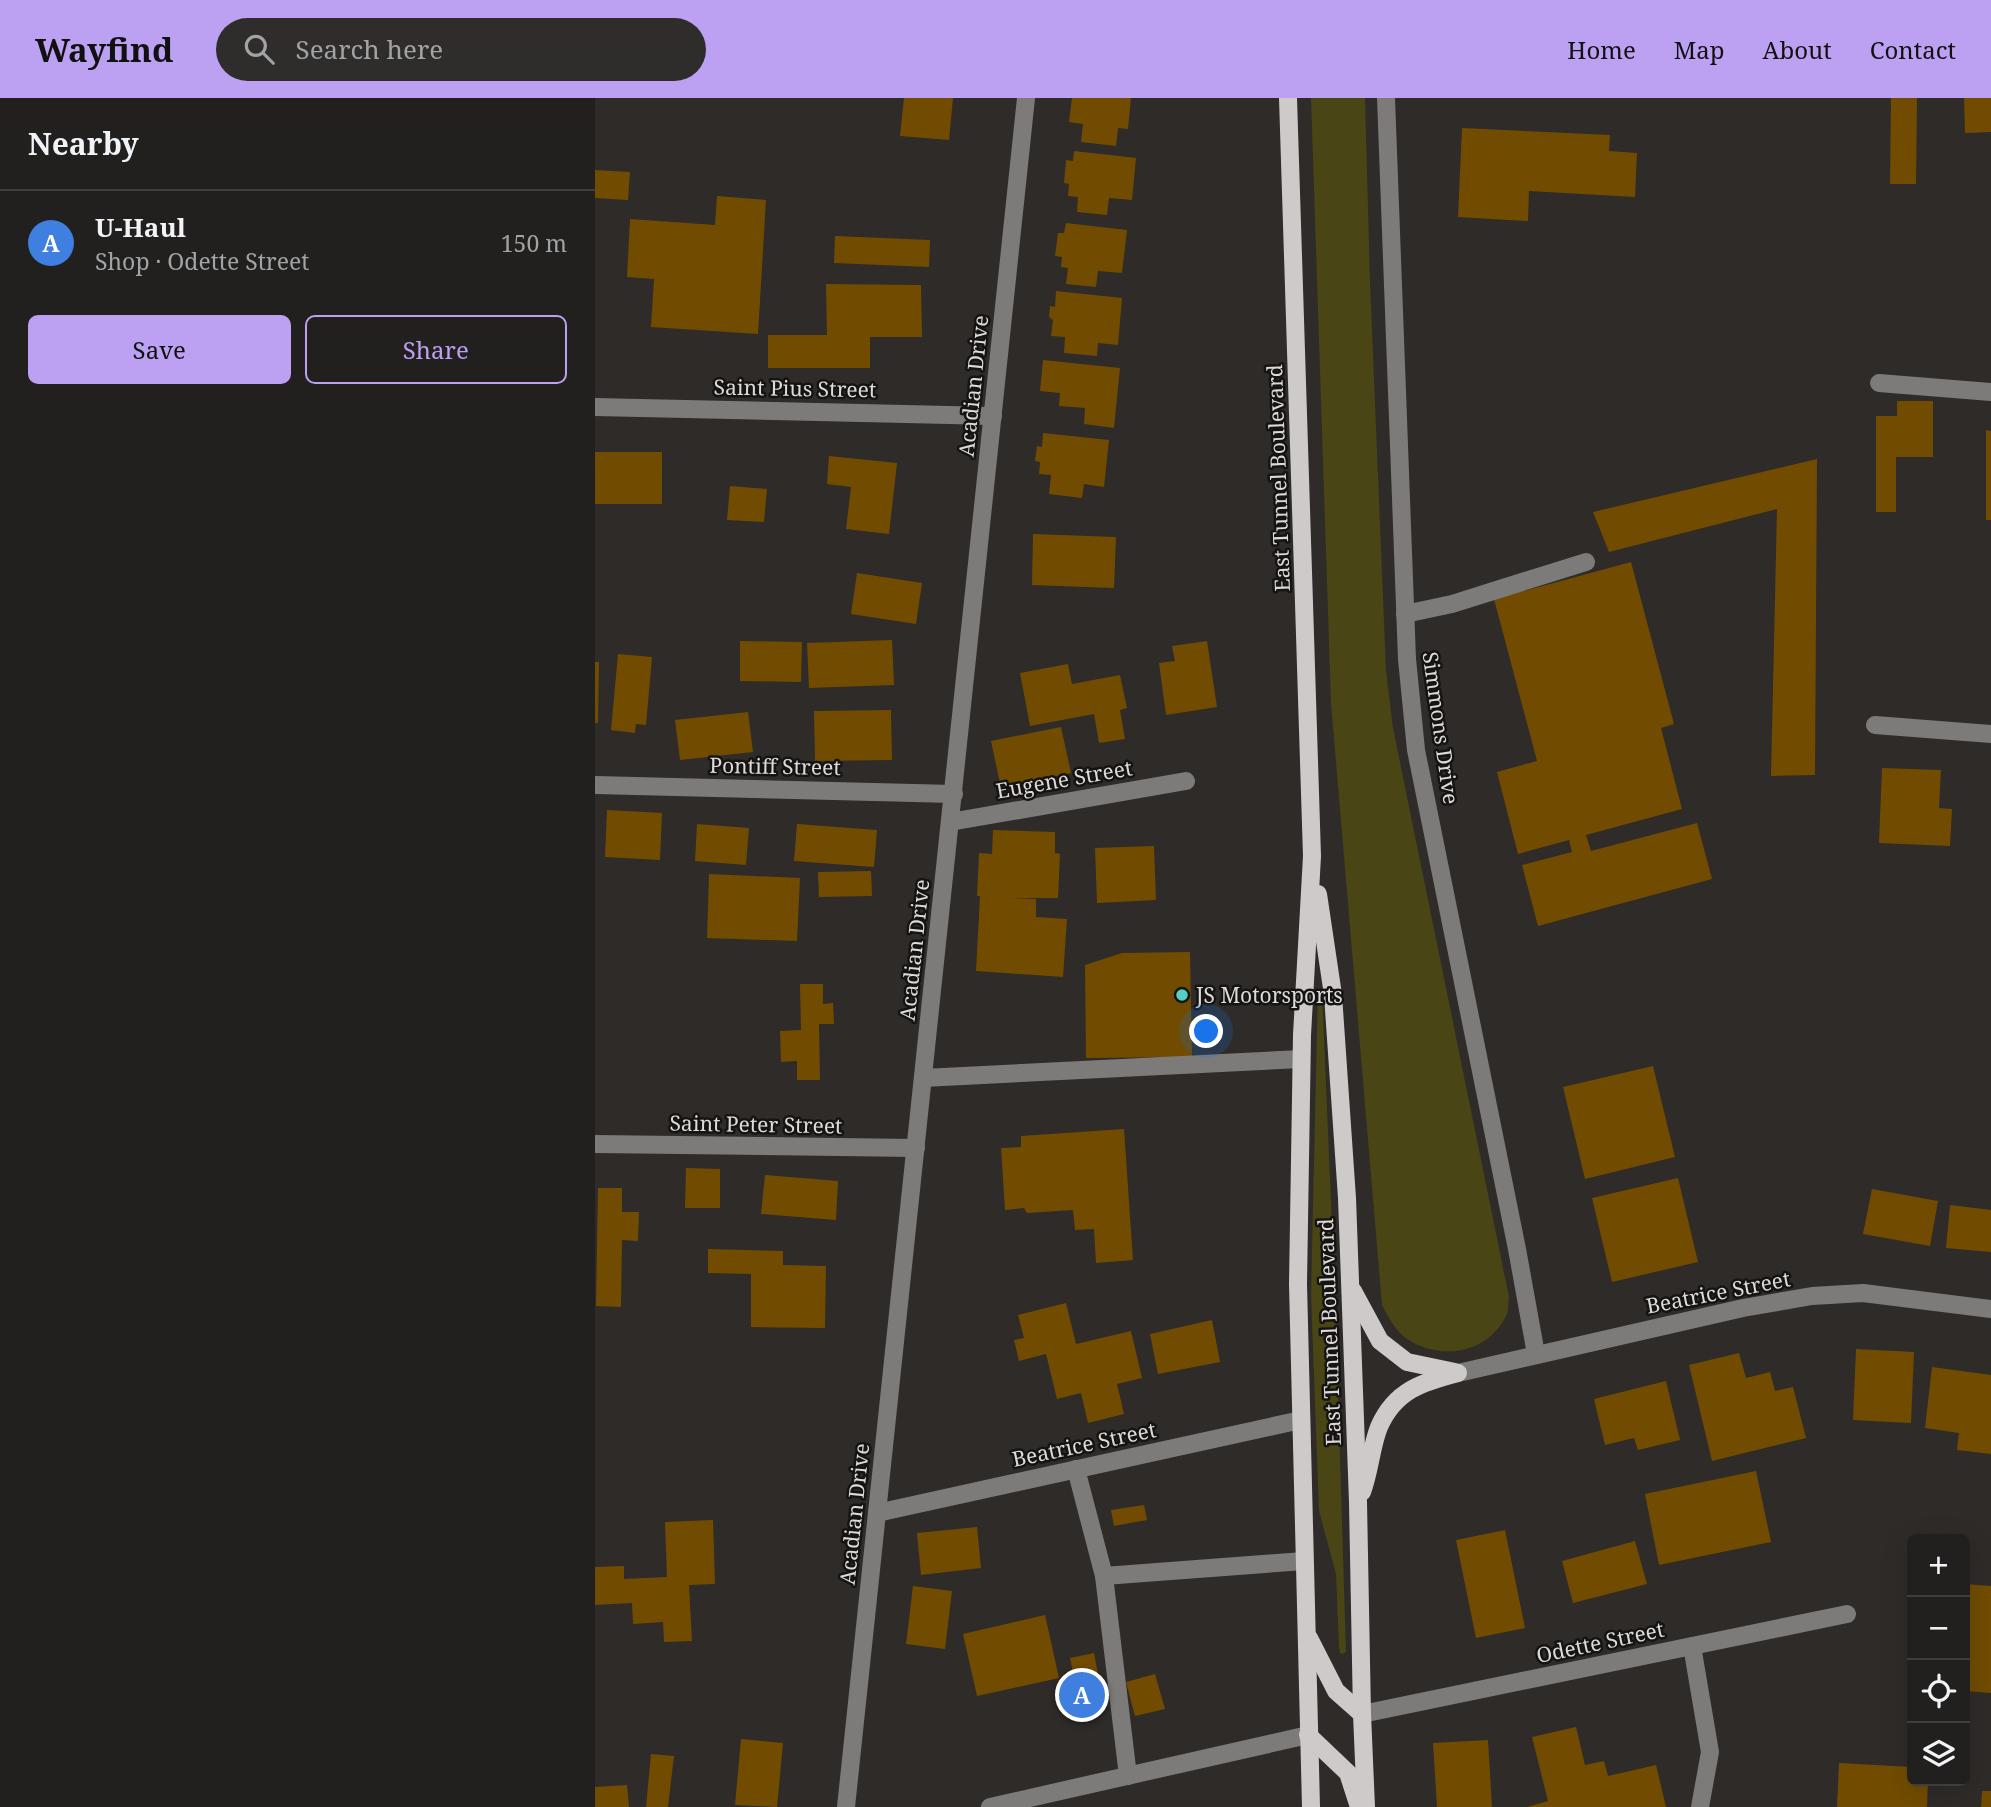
<!DOCTYPE html>
<html lang="en">
<head>
<meta charset="utf-8">
<style>
	:root { --surface:#22201f; --page:#2e2d2c; --text:#f1f3f6; --muted:#a2a3a4; --line:#3f3e3d; --accent:#bca0f2 }
	body { margin:0; font-family:"Noto Serif",serif; background:var(--page); color:var(--text) }
	.controls { position:absolute; right:21px; bottom:21px; display:grid; overflow:hidden; border-radius:10px; box-shadow:0 7px 28px #0002 }
	.controls button { width:63px; height:63px; display:grid; place-items:center; padding:0; border:0; border-bottom:2px solid var(--line); background:var(--surface); color:var(--text); font:35px sans-serif }
	.you { position:absolute; left:612px; top:934px; width:24px; height:24px; margin:-18px; border:5px solid #fff; border-radius:50%; background:#1a73e8; box-shadow:0 0 0 10px #1a73e833 }
	.badge { display:grid; place-items:center; width:46px; height:46px; border-radius:50%; background:var(--accent); color:#fff; font-size:23px; font-weight:700 }
	.pin { position:absolute; translate:-50% -50%; border:4px solid #fff; box-shadow:0 2px 7px #0006 }
	.list { margin:0; padding:0; list-style:none }
	h2 { display:flex; justify-content:space-between; align-items:center; height:91px; margin:0; padding:0 28px; font-size:30px }
	h2 small { font-size:23px; font-weight:400; color:var(--muted) }
	.list li { display:grid; grid-template-columns:46px 1fr auto; gap:21px; align-items:center; box-sizing:border-box; height:105px; padding:0 28px; border-top:2px solid var(--line) }
	.list b { display:block; font-size:26px; white-space:nowrap }
	.list p { margin:0; font-size:23px; white-space:nowrap; color:var(--muted) }
	.list em { font-size:23px; font-style:normal; color:var(--muted) }
	.actions { display:flex; gap:14px; padding:21px 28px }
	.actions a { flex:1; padding:16px 0; border:2px solid var(--accent); border-radius:10px; text-align:center; font-size:24px; color:var(--accent) }
	.actions .main { background:var(--accent); color:#111 }
	.icon { flex:none; width:38px; height:38px; fill:none; stroke:currentColor; stroke-width:2; stroke-linecap:round; stroke-linejoin:round }
	.map { position:relative; flex:none; width:1396px; height:1709px; overflow:hidden }
	header { display:flex; align-items:center; gap:42px; box-sizing:border-box; height:98px; padding:0 35px; background:var(--accent); color:#111 }
	header strong { font-size:33px }
	nav { display:flex; gap:38px; margin-inline-start:auto; font-size:24px }
	.search { width:490px; height:63px; background:var(--page); display:flex; align-items:center; gap:18px; box-sizing:border-box; padding:0 24px; border-radius:38px; color:var(--muted); font-size:26px }
	main { display:flex }
	aside { flex:1; background:var(--surface) }
	.map>svg:first-child { display:block }
	.green { fill:#494514 }
	.building { fill:#714c00 }
	.lines { fill:none; stroke-linecap:round; stroke-linejoin:round }
	.minor { stroke:#7d7a7a; stroke-width:18 }
	.major { stroke:#cecac9; stroke-width:18 }
	.poi-dot { fill:#55cec4; stroke:#151413; stroke-width:2.5 }
	.labels { text-anchor:middle; dominant-baseline:central; stroke-width:5; stroke-linejoin:round; paint-order:stroke }
	.street-label { font-size:21px; fill:#dddad9; stroke:#151413 }
	.poi-label { font-size:21px; fill:#dddad9; stroke:#151413; text-anchor:start }
</style>
</head>
<body>
<header>
<strong>Wayfind</strong>
<div class="search"><svg class="icon" aria-label="search" viewBox="0 0 24 24"><circle cx="10" cy="10" r="6"/><path d="M15 15l6 6"/></svg>Search here</div>
<nav><a>Home</a><a>Map</a><a>About</a><a>Contact</a></nav>
</header>
<main>
<aside>
<h2>Nearby<small></small></h2>
<ul class="list">
<li><span class="badge" style="background:#3f7fe0">A</span><div><b>U-Haul</b><p>Shop · Odette Street</p></div><em>150 m</em></li>
</ul>
<div class="actions"><a class="main">Save</a><a>Share</a></div>
</aside>
<div class="map">
<svg width="1396" height="1709" viewBox="0 0 1396 1709">
	<rect width="100%" height="100%" fill="#2e2b29"/>
	<!-- green -->
	<g class="green">
		<path d="M716,0H770L775,183L791,573L798,630L914,1199C913,1205 914,1214 910,1220C892,1254 850,1262 817,1244C802,1236 794,1221 787,1207L736,605Z"/>
		<polygon points="723,889 727,893 740,1199 751,1554 748,1556 745,1555 744,1549 741,1476 724,1413 716,1196"/>
	</g>
	<!-- building -->
	<g class="building">
		<polygon points="309,0 358,0 354,42 305,38"/>
		<polygon points="477,0 536,0 533,31 523,30 521,48 486,44 488,26 474,24"/>
		<polygon points="1296,0 1322,0 1321,86 1295,86"/>
		<polygon points="1369,0 1396,0 1396,34 1370,35"/>
		<polygon points="867,30 1015,37 1014,53 1042,55 1040,99 934,93 933,123 863,119"/>
		<polygon points="479,53 541,60 537,102 514,100 512,117 482,114 483,99 473,98 474,86 469,85 471,62 478,63"/>
		<polygon points="0,72 35,74 33,102 0,100"/>
		<polygon points="122,98 171,102 163,236 56,229 59,181 32,179 35,121 120,127"/>
		<polygon points="471,125 532,132 527,175 503,173 501,189 471,186 473,170 466,169 467,159 460,158 463,135 469,135"/>
		<polygon points="240,138 335,142 334,169 239,165"/>
		<polygon points="231,186 326,187 327,239 275,239 275,270 173,270 173,237 232,237"/>
		<polygon points="461,193 527,200 523,247 503,245 502,258 469,255 470,239 456,238 458,222 454,219 455,208 460,209"/>
		<polygon points="448,262 525,270 519,330 489,326 490,310 464,308 465,295 445,293"/>
		<polygon points="1302,303 1338,303 1338,359 1301,359 1301,414 1281,414 1281,318 1302,318"/>
		<polygon points="1391,332 1396,333 1396,422 1391,422"/>
		<polygon points="448,335 514,342 509,389 489,386 487,400 454,396 456,377 444,376 445,364 440,363 442,348 447,349"/>
		<rect x="0" y="354" width="67" height="52"/>
		<polygon points="234,358 302,365 294,436 251,431 256,389 232,386"/>
		<polygon points="1222,361 1220,677 1176,678 1182,411 1014,454 998,414"/>
		<polygon points="135,388 172,391 169,424 132,422"/>
		<polygon points="438,436 521,439 519,490 437,487"/>
		<polygon points="1036,464 1079,626 1066,630 1087,711 991,737 996,753 1102,725 1117,781 943,828 927,767 977,754 974,742 923,756 902,674 942,663 899,501"/>
		<polygon points="262,475 327,485 321,526 256,516"/>
		<polygon points="297,542 299,587 214,590 212,545"/>
		<polygon points="145,543 207,544 206,584 145,583"/>
		<polygon points="612,543 622,609 571,617 564,565 580,563 577,548"/>
		<polygon points="23,556 57,559 51,627 41,626 40,635 16,632"/>
		<polygon points="0,564 4,564 3,625 0,625"/>
		<polygon points="473,566 477,586 525,577 532,610 525,612 530,641 504,645 499,616 435,628 425,575"/>
		<polygon points="296,612 297,662 220,663 219,613"/>
		<polygon points="153,614 158,654 85,662 80,622"/>
		<polygon points="466,629 476,675 406,690 396,643"/>
		<polygon points="1287,670 1346,672 1344,710 1357,711 1355,748 1284,745"/>
		<polygon points="12,712 67,715 65,762 10,759"/>
		<polygon points="102,726 154,730 151,767 100,763"/>
		<polygon points="202,726 282,732 279,769 199,763"/>
		<polygon points="398,732 460,734 460,755 465,756 463,800 415,800 441,801 441,819 472,821 468,879 381,873 385,798 382,798 384,755 397,756"/>
		<polygon points="559,748 561,802 502,805 500,750"/>
		<polygon points="276,773 277,798 224,799 223,774"/>
		<polygon points="114,776 205,780 202,843 112,840"/>
		<polygon points="595,854 597,959 491,960 490,867 527,855"/>
		<polygon points="205,886 228,886 228,906 238,905 239,926 224,926 225,982 202,982 202,963 186,964 185,933 206,932"/>
		<polygon points="1058,968 1080,1059 990,1081 968,989"/>
		<polygon points="529,1031 538,1162 501,1165 499,1131 480,1132 478,1112 432,1115 429,1110 410,1112 406,1050 426,1049 426,1038"/>
		<polygon points="91,1070 125,1071 125,1110 90,1110"/>
		<polygon points="170,1077 243,1083 241,1122 166,1116"/>
		<polygon points="1083,1080 1103,1164 1017,1184 997,1100"/>
		<polygon points="3,1090 27,1090 27,1114 44,1114 43,1143 27,1142 26,1209 1,1208"/>
		<polygon points="1277,1091 1343,1103 1335,1148 1268,1136"/>
		<polygon points="1355,1107 1396,1112 1396,1154 1351,1150"/>
		<polygon points="113,1151 188,1153 188,1167 231,1168 230,1230 156,1229 156,1176 113,1175"/>
		<polygon points="471,1205 481,1246 536,1233 547,1280 522,1286 529,1316 493,1325 486,1295 462,1301 451,1256 424,1263 419,1242 429,1240 423,1217"/>
		<polygon points="617,1222 625,1264 563,1276 555,1236"/>
		<polygon points="1261,1251 1319,1254 1316,1325 1258,1322"/>
		<polygon points="1144,1255 1151,1280 1175,1274 1180,1293 1198,1289 1211,1340 1117,1363 1094,1267"/>
		<polygon points="1337,1269 1396,1277 1396,1356 1362,1352 1364,1335 1330,1330"/>
		<polygon points="1071,1283 1085,1342 1043,1352 1039,1340 1010,1347 999,1301"/>
		<polygon points="1161,1373 1176,1444 1064,1467 1050,1396"/>
		<polygon points="549,1407 552,1422 519,1428 516,1412"/>
		<polygon points="118,1422 120,1486 94,1487 97,1543 69,1544 68,1524 38,1526 37,1505 0,1507 0,1469 29,1468 29,1481 72,1479 70,1424"/>
		<polygon points="382,1429 386,1470 326,1477 322,1435"/>
		<polygon points="910,1432 930,1530 881,1540 861,1442"/>
		<polygon points="1040,1443 1052,1486 978,1505 967,1463"/>
		<polygon points="1370,1486 1396,1488 1396,1595 1370,1593"/>
		<polygon points="318,1488 357,1493 350,1551 311,1546"/>
		<polygon points="450,1517 464,1580 382,1598 368,1536"/>
		<polygon points="499,1555 510,1612 471,1619 463,1582 479,1579 475,1560"/>
		<polygon points="560,1576 570,1611 540,1618 531,1584"/>
		<polygon points="981,1629 990,1667 1009,1663 1013,1678 1061,1667 1071,1709 932,1709 953,1703 937,1639"/>
		<polygon points="146,1641 188,1645 182,1709 140,1707"/>
		<polygon points="893,1642 897,1709 842,1709 838,1645"/>
		<polygon points="56,1656 79,1658 73,1709 51,1709"/>
		<polygon points="1244,1665 1317,1669 1317,1683 1333,1683 1332,1709 1242,1709"/>
		<polygon points="32,1687 34,1709 0,1709 0,1689"/>
		<polygon points="1387,1693 1396,1693 1396,1709 1386,1709"/>
	</g>
	<g class="lines">
		<!-- minor -->
		<g class="minor">
			<polyline points="791,0 812,561 821,652 922,1151 941,1256"/>
			<polyline points="1284,285 1396,294"/>
			<polyline points="0,309 398,318"/>
			<polyline points="810,516 857,506 991,464"/>
			<polyline points="1280,627 1396,636"/>
			<polyline points="0,687 359,696"/>
			<polyline points="355,724 591,683"/>
			<polyline points="328,980 706,961"/>
			<polyline points="0,1046 321,1050"/>
			<polyline points="863,1275 1148,1210 1217,1198 1268,1195 1396,1211"/>
			<polyline points="481,1371 509,1478 533,1678"/>
			<polyline points="282,1415 706,1322"/>
			<polyline points="509,1478 709,1463"/>
			<polyline points="1097,1548 1115,1654 1105,1709"/>
			<polyline points="767,1616 1252,1516"/>
			<polyline points="251,1709 431,0"/>
			<polyline points="395,1709 713,1637"/>
		</g>
		<!-- major -->
		<g class="major">
			<polyline points="693,0 717,758 707,937 703,1186 716,1709"/>
			<polyline points="723,796 738,897 752,1100 763,1404 767,1616 771,1709"/>
			<polyline points="758,1193 785,1243 812,1264 860,1274"/>
			<path d="M767,1394C775,1373 776,1349 784,1329C800,1292 828,1284 863,1275"/>
			<polyline points="714,1540 741,1593 767,1616"/>
			<polyline points="713,1637 753,1675 764,1709"/>
		</g>
	</g>
	<!-- markers -->
	<circle class="poi-dot" cx="587" cy="897" r="7"/>
	<g class="labels">
		<!-- street labels -->
		<g class="street-label">
			<text transform="translate(378 288) rotate(-84)">Acadian Drive</text>
			<text transform="translate(200 290) rotate(1)">Saint Pius Street</text>
			<text transform="translate(683 380) rotate(-92)">East Tunnel Boulevard</text>
			<text transform="translate(846 630) rotate(82)">Simmons Drive</text>
			<text transform="translate(180 668) rotate(1)">Pontiff Street</text>
			<text transform="translate(469 681) rotate(-10)">Eugene Street</text>
			<text transform="translate(319 852) rotate(-84)">Acadian Drive</text>
			<text transform="translate(161 1026) rotate(1)">Saint Peter Street</text>
			<text transform="translate(1123 1194) rotate(-11)">Beatrice Street</text>
			<text transform="translate(734 1234) rotate(-92)">East Tunnel Boulevard</text>
			<text transform="translate(489 1346) rotate(-12)">Beatrice Street</text>
			<text transform="translate(259 1416) rotate(-84)">Acadian Drive</text>
			<text transform="translate(1005 1544) rotate(-12)">Odette Street</text>
		</g>
		<!-- poi labels -->
		<g class="poi-label">
			<text x="601" y="897">JS Motorsports</text>
		</g>
	</g>
</svg>
<div class="controls">
<button>+</button>
<button>−</button>
<button><svg class="icon" aria-label="locate" viewBox="0 0 24 24"><circle cx="12" cy="12" r="6"/><path d="M12 2v4M12 18v4M2 12h4M18 12h4"/></svg></button>
<button><svg class="icon" aria-label="layers" viewBox="0 0 24 24"><path d="M12 4l9 5-9 5-9-5zM3 14l9 5 9-5"/></svg></button>
</div>
<div class="you"></div>
<div class="pin badge" style="left:487px;top:1597px;background:#3f7fe0">A</div>
</div>
</main>
</body>
</html>
